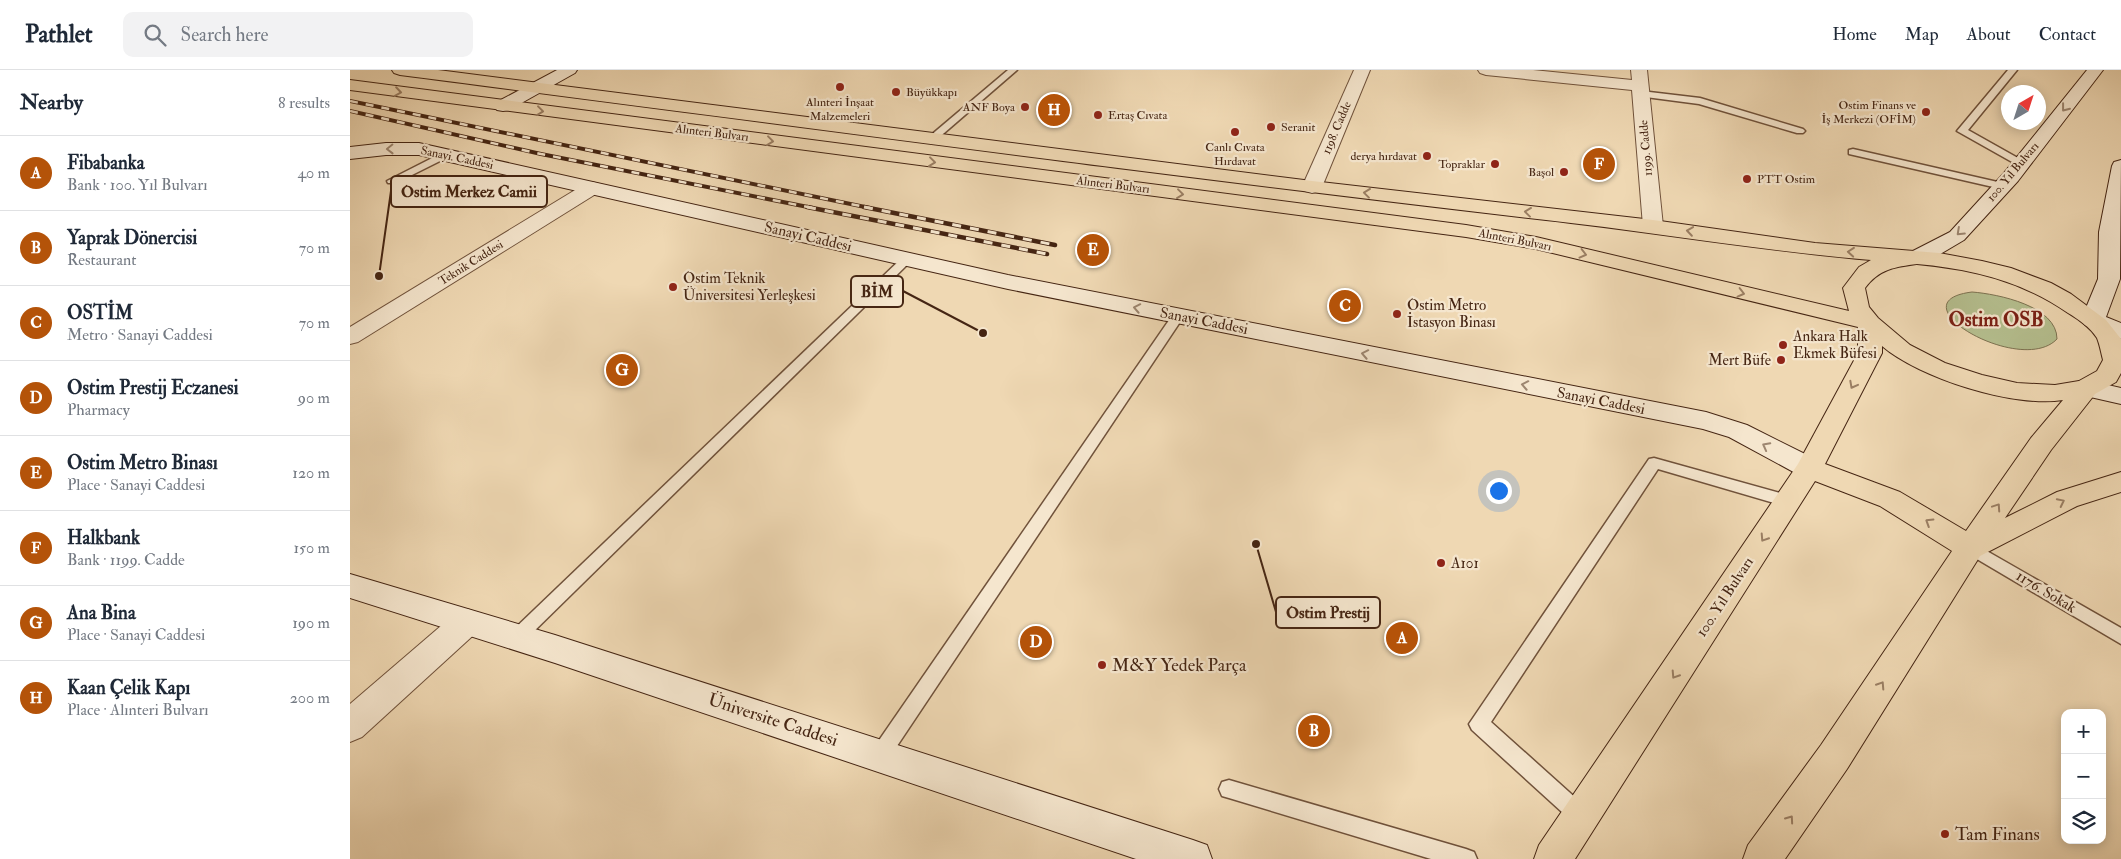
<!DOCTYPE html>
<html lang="en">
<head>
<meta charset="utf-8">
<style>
	:root { --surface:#fff; --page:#f2f2f3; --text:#1f2937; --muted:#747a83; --line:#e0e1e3; --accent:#b45309 }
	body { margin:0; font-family:"IM FELL Double Pica",serif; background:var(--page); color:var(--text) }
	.controls { position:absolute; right:15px; bottom:15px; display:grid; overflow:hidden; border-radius:10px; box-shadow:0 2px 12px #0003 }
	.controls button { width:45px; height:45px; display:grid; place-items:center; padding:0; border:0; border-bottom:1px solid var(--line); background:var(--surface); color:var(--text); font:25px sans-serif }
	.compass { position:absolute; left:1651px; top:15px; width:45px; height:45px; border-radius:50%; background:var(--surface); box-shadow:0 2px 12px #0003; rotate:39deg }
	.you { position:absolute; left:1148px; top:420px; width:18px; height:18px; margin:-12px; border:4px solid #fff; border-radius:50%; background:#1a73e8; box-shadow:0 0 0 8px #1a73e833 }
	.badge { display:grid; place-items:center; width:32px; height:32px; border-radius:50%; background:var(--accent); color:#fff; font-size:16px; font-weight:700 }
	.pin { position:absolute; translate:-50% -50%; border:2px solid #fff; box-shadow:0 1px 5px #0006 }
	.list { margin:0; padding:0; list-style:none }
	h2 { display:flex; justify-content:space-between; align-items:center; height:65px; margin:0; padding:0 20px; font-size:21px }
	h2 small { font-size:16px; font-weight:400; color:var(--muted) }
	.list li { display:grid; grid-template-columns:32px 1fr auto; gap:15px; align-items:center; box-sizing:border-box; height:75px; padding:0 20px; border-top:1px solid var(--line) }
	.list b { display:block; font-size:19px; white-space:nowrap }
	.list p { margin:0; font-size:16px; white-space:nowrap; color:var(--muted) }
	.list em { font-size:16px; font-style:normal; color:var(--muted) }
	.icon { flex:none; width:28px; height:28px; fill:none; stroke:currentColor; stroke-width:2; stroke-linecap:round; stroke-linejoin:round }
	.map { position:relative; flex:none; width:1771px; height:789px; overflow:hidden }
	header { display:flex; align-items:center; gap:30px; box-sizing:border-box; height:70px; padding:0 25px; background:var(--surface); border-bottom:1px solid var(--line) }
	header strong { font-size:24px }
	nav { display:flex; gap:28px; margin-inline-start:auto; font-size:18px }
	.search { width:350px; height:45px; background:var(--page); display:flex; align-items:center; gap:12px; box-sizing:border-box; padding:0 18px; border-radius:10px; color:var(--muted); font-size:19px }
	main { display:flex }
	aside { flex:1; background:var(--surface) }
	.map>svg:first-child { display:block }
	.green { fill:#b5bf8f; stroke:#7d7251 }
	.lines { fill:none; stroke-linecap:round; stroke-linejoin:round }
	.lane-casing { stroke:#70523b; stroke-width:3 }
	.street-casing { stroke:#70523b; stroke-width:2 }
	.secondary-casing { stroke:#452513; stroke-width:2 }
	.primary-casing { stroke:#452513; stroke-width:2 }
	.lane { fill:#f5e6ce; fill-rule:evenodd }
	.street { fill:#f5e6ce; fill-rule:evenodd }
	.secondary { fill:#f5e6ce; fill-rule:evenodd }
	.primary { fill:#efd8b3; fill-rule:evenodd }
	.rail-far1-casing { stroke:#452513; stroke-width:4 }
	.rail-casing { stroke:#452513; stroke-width:4.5 }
	.rail-far1 { stroke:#f5e6ce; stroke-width:2.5; stroke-dasharray:8; stroke-linecap:butt }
	.rail { stroke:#f5e6ce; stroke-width:3; stroke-dasharray:9; stroke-linecap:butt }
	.oneway { stroke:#9a7e63 }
	.oneway2 { stroke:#9d8670 }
	.poi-dot { fill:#8f2418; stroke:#f5e6ce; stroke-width:2 }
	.labels { text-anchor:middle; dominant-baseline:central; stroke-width:4.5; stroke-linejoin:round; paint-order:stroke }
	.far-poi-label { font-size:12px; fill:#452513; stroke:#f5e6ce; text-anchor:end }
	.far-street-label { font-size:12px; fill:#452513; stroke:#f5e6ce }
	.street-label { font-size:15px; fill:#452513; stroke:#f5e6ce }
	.poi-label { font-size:15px; fill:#452513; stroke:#f5e6ce; text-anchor:start }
	.near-poi-label { font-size:18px; fill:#452513; stroke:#f5e6ce; text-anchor:start }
	.near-street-label { font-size:18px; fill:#452513; stroke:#f5e6ce }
	.district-label { font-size:20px; font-weight:bold; fill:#7a1f14; stroke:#f5e6ce }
	.leader { fill:none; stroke:#452513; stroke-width:2 }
	.callout-dot { fill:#452513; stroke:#f5e6ce; stroke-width:2 }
	.callout { fill:#f5e6ce; stroke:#452513; stroke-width:2 }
	.callout-label { font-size:16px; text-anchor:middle; font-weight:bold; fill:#452513 }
</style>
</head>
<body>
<header>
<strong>Pathlet</strong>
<div class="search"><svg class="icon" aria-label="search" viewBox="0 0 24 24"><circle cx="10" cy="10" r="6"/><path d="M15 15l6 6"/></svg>Search here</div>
<nav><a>Home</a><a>Map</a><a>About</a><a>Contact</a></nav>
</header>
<main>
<aside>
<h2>Nearby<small>8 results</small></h2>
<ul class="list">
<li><span class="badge">A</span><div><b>Fibabanka</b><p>Bank · 100. Yıl Bulvarı</p></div><em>40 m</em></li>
<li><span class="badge">B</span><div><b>Yaprak Dönercisi</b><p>Restaurant</p></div><em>70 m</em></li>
<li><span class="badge">C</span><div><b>OSTİM</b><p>Metro · Sanayi Caddesi</p></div><em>70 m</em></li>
<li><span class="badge">D</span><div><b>Ostim Prestij Eczanesi</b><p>Pharmacy</p></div><em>90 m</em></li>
<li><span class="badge">E</span><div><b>Ostim Metro Binası</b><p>Place · Sanayi Caddesi</p></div><em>120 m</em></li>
<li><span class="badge">F</span><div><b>Halkbank</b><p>Bank · 1199. Cadde</p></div><em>150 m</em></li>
<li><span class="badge">G</span><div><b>Ana Bina</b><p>Place · Sanayi Caddesi</p></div><em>190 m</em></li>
<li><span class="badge">H</span><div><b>Kaan Çelik Kapı</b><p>Place · Alınteri Bulvarı</p></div><em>200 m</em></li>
</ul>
</aside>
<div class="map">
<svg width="1771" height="789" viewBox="0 0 1771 789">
	<rect width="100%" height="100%" fill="#efd8b3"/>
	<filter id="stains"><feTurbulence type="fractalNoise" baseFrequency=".004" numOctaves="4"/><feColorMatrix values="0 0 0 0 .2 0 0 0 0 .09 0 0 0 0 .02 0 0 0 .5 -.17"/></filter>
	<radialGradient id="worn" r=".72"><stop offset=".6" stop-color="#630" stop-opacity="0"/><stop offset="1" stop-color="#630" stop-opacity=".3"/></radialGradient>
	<!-- green -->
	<path class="green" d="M1622,222C1648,224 1707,236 1707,269C1671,307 1542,232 1622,222Z"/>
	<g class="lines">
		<!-- lane casing -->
		<g class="lane-casing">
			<g id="lane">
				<polygon points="658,0 667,0 586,70 580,70 580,66"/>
				<polygon points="1658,0 1667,0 1618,60 1675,92 1676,94 1671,97 1607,61"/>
				<polygon points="1291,21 1350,28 1453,59 1455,61 1453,63 1447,63 1349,34 1288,26 1288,22"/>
				<polygon points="1503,79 1652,113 1657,116 1652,119 1499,84 1499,80"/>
				<polygon points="94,82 99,85 98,87 46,113 38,113 37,111"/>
				<polygon points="557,185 563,189 561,191 173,572 167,574 161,572 158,567 161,562 553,187"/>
				<polygon points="828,242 834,246 537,691 530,694 523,691 520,685 523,679 824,243"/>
				<polygon points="1304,388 1444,427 1446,431 1444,435 1438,437 1308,399 1141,652 1238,739 1241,746 1238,753 1231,756 1224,753 1122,660 1119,654 1299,389"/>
				<polygon points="1621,472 1771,558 1771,574 1615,482 1613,478 1615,474"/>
				<polygon points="879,710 1116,779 1124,782 1127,789 1081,789 879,728 872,726 869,719 872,712"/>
			</g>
		</g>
		<!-- street casing -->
		<g class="street-casing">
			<g id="street">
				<polygon points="1004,0 1020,0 972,117 969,121 962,123 955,121 952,117"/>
				<polygon points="1128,0 1183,0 1282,10 1281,0 1297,0 1313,156 1310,160 1303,162 1296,160 1293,156 1282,20 1136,5 1130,3"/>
				<polygon points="242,112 249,114 252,118 249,122 8,272 0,274 0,257 235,114"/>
				<polygon points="117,539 128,543 133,552 128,561 12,667 0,672 0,634 106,543"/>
			</g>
		</g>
		<!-- secondary casing -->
		<g class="secondary-casing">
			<g id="secondary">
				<polygon points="207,0 227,0 225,3 159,40 153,41 147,40 144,36 147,32"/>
				<polygon points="1737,0 1753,0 1668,111 1614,170 1575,193 1567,194 1559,193 1556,188 1559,183 1600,162 1654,103"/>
				<polygon points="36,73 69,73 658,205 1356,342 1397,355 1469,391 1473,398 1469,405 1459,408 1449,405 1379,367 1353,359 658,219 69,85 36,85 0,89 0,77"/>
				<polygon points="1771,90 1770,209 1756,247 1771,253 1771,269 1735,255 1731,250 1748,209 1749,162 1762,96 1764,92"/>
				<polygon points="1736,310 1771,318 1771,334 1727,324 1723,318 1727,312"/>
				<polygon points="0,504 205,565 843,770 857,775 862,789 786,789 205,593 0,528"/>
			</g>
		</g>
		<!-- primary casing -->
		<g class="primary-casing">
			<path id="primary" d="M42,0H88L962,111L1303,150L1465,173L1589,183L1632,191L1661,198L1701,213L1721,224L1756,250L1771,269V303L1766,312L1745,324L1701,380L1655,448L1707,422L1771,402V422L1727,436L1630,486L1497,699L1435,789H1393L1398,775L1471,675L1602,481L1530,436L1465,411L1225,789H1184L1189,775L1448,394L1508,283V257L1186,179L1116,167L0,20V10L1116,155L1186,167L1499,241L1493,218L1509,197L1521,190C1412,181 1304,162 1196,150C813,106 432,54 50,5L44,3ZM1567,194C1622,199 1672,211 1718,243C1728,249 1740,257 1747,268C1750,275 1751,283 1753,290L1747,301L1729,311L1705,315L1667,313L1632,305L1595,293L1560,275L1528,248L1519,237L1515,218C1529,199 1545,197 1567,194ZM1532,276C1569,308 1664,338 1713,330L1681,368L1616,461L1550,422L1475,394L1532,283Z"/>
		</g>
		<!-- lane -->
		<use href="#lane" class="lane"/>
		<!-- street -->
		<use href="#street" class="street"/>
		<!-- secondary -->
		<use href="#secondary" class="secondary"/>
		<!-- primary -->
		<use href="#primary" class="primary"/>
		<!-- rail-far1 casing -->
		<g class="rail-far1-casing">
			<g id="rail-far1">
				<polyline points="0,31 520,138"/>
				<polyline points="0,41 191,84 463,138"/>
			</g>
		</g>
		<!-- rail casing -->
		<g class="rail-casing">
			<g id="rail">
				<polyline points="457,137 697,184"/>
				<polyline points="514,137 705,175"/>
			</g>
		</g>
		<!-- rail-far1 -->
		<use href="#rail-far1" class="rail-far1"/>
		<!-- rail -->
		<use href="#rail" class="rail"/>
	</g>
	<!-- one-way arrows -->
	<defs><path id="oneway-chevron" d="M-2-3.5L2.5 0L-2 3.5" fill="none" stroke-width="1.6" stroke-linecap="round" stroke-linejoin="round" transform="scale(1.25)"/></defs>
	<g class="oneway">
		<use href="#oneway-chevron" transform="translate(48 22) rotate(8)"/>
		<use href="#oneway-chevron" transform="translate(190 41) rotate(7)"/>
		<use href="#oneway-chevron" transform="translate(420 71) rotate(7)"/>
		<use href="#oneway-chevron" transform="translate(582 92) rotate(7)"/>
		<use href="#oneway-chevron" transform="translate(1017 123) rotate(-173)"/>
		<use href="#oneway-chevron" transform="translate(830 124) rotate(7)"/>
		<use href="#oneway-chevron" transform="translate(1178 142) rotate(-173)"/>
		<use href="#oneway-chevron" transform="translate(1340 161) rotate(-172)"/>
		<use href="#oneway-chevron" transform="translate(1501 182) rotate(-175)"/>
		<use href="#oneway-chevron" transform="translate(1233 184) rotate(14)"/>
		<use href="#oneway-chevron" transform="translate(1391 223) rotate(14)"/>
		<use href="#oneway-chevron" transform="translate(1503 315) rotate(118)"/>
		<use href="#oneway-chevron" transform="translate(1711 432) rotate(-26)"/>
		<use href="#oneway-chevron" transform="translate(1647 437) rotate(-56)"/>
		<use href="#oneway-chevron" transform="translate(1579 452) rotate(-148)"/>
		<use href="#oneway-chevron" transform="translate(1414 468) rotate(123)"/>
		<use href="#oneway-chevron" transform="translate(1325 605) rotate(123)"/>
		<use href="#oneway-chevron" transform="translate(1531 615) rotate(-57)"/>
		<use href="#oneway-chevron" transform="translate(1440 749) rotate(-55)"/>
	</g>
	<g class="oneway2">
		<use href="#oneway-chevron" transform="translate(1715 38) rotate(128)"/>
		<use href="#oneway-chevron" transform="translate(40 79) rotate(179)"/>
		<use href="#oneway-chevron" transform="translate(1610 162) rotate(137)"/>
		<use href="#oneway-chevron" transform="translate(787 238) rotate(-169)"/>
		<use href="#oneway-chevron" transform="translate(1015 284) rotate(-169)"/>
		<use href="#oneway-chevron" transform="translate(1175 315) rotate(-169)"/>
		<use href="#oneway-chevron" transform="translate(1416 376) rotate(-152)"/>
	</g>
	<!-- markers -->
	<g class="poi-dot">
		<circle cx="490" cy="17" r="5"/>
		<circle cx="546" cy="22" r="5"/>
		<circle cx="675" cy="37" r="5"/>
		<circle cx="1576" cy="42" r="5"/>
		<circle cx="748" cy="45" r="5"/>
		<circle cx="921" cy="57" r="5"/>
		<circle cx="885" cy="62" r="5"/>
		<circle cx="1077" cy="86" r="5"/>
		<circle cx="1145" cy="94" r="5"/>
		<circle cx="1214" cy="102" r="5"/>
		<circle cx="1397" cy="109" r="5"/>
		<circle cx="323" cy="217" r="5"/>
		<circle cx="1047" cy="244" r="5"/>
		<circle cx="1433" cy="275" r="5"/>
		<circle cx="1431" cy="290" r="5"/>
		<circle cx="1091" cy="493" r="5"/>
		<circle cx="752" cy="595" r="5"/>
		<circle cx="1595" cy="764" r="5"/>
	</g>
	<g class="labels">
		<!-- far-poi labels -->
		<g class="far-poi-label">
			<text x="556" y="22" text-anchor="start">Büyükkapı</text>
			<text x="490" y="32" text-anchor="middle">Alınteri İnşaat<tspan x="490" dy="14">Malzemeleri</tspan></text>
			<text x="1566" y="35">Ostim Finans ve<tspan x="1566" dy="14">İş Merkezi (OFİM)</tspan></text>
			<text x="665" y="37">ANF Boya</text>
			<text x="758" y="45" text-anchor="start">Ertaş Cıvata</text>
			<text x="931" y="57" text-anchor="start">Seranit</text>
			<text x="885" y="77" text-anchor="middle">Canlı Cıvata<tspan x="885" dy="14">Hırdavat</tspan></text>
			<text x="1067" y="86">derya hırdavat</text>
			<text x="1135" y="94">Topraklar</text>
			<text x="1204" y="102">Başol</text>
			<text x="1407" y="109" text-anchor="start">PTT Ostim</text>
		</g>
		<!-- far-street labels -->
		<g class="far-street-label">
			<text transform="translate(987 58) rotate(-67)">1198. Cadde</text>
			<text transform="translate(362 63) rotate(7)">Alınteri Bulvarı</text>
			<text transform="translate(1296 78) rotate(-95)">1199. Cadde</text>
			<text transform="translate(107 88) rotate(12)">Sanayi. Caddesi</text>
			<text transform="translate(1663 102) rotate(-50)">100. Yıl Bulvarı</text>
			<text transform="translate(763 115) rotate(7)">Alınteri Bulvarı</text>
			<text transform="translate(1165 170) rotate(11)">Alınteri Bulvarı</text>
			<text transform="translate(121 193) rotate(-32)">Teknik Caddesi</text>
		</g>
		<!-- street labels -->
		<g class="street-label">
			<text transform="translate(458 167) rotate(13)">Sanayi Caddesi</text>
			<text transform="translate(854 251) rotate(11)">Sanayi Caddesi</text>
			<text transform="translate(1251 331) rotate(11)">Sanayi Caddesi</text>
			<text transform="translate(1696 522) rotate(31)">1176. Sokak</text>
			<text transform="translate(1375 527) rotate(-57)">100. Yıl Bulvarı</text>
		</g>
		<!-- poi labels -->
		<g class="poi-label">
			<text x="333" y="208">Ostim Teknik<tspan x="333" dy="17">Üniversitesi Yerleşkesi</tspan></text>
			<text x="1057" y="235">Ostim Metro<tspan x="1057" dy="17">İstasyon Binası</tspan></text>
			<text x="1443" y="266">Ankara Halk<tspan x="1443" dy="17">Ekmek Büfesi</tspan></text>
			<text x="1421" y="290" text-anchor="end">Mert Büfe</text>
			<text x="1101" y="493">A101</text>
		</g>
		<!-- near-poi labels -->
		<g class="near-poi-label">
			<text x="762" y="595">M&amp;Y Yedek Parça</text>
			<text x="1605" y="764">Tam Finans</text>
		</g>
		<!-- near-street labels -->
		<g class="near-street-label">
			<text transform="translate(423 650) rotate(18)">Üniversite Caddesi</text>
		</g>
		<!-- district labels -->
		<g class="district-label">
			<text x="1646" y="249">Ostim OSB</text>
		</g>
	</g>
	<!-- callouts -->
	<path class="leader" d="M29 206L41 121M633 263L553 221M906 474L926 542"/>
	<g class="callout-dot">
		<circle cx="29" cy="206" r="5"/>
		<circle cx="633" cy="263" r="5"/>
		<circle cx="906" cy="474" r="5"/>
	</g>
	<g class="callout">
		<rect x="41" y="106" width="156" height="31" rx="5"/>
		<rect x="501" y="206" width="52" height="31" rx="5"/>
		<rect x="926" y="527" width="104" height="31" rx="5"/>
	</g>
	<g class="callout-label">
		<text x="119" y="127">Ostim Merkez Camii</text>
		<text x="527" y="227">BİM</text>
		<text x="978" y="548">Ostim Prestij</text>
	</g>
	<rect width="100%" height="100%" filter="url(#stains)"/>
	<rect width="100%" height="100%" fill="url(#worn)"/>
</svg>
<div class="controls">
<button>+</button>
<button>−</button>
<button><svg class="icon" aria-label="layers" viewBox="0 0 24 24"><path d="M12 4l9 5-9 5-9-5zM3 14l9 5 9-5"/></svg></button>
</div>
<svg class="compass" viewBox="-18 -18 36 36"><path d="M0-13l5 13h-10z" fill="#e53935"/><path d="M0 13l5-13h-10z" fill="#747a83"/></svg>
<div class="you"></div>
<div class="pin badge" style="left:1052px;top:568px">A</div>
<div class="pin badge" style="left:964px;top:661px">B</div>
<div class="pin badge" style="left:995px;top:236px">C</div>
<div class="pin badge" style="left:686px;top:572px">D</div>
<div class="pin badge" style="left:743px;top:180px">E</div>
<div class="pin badge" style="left:1249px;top:94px">F</div>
<div class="pin badge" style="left:272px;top:300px">G</div>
<div class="pin badge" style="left:704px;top:40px">H</div>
</div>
</main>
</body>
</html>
